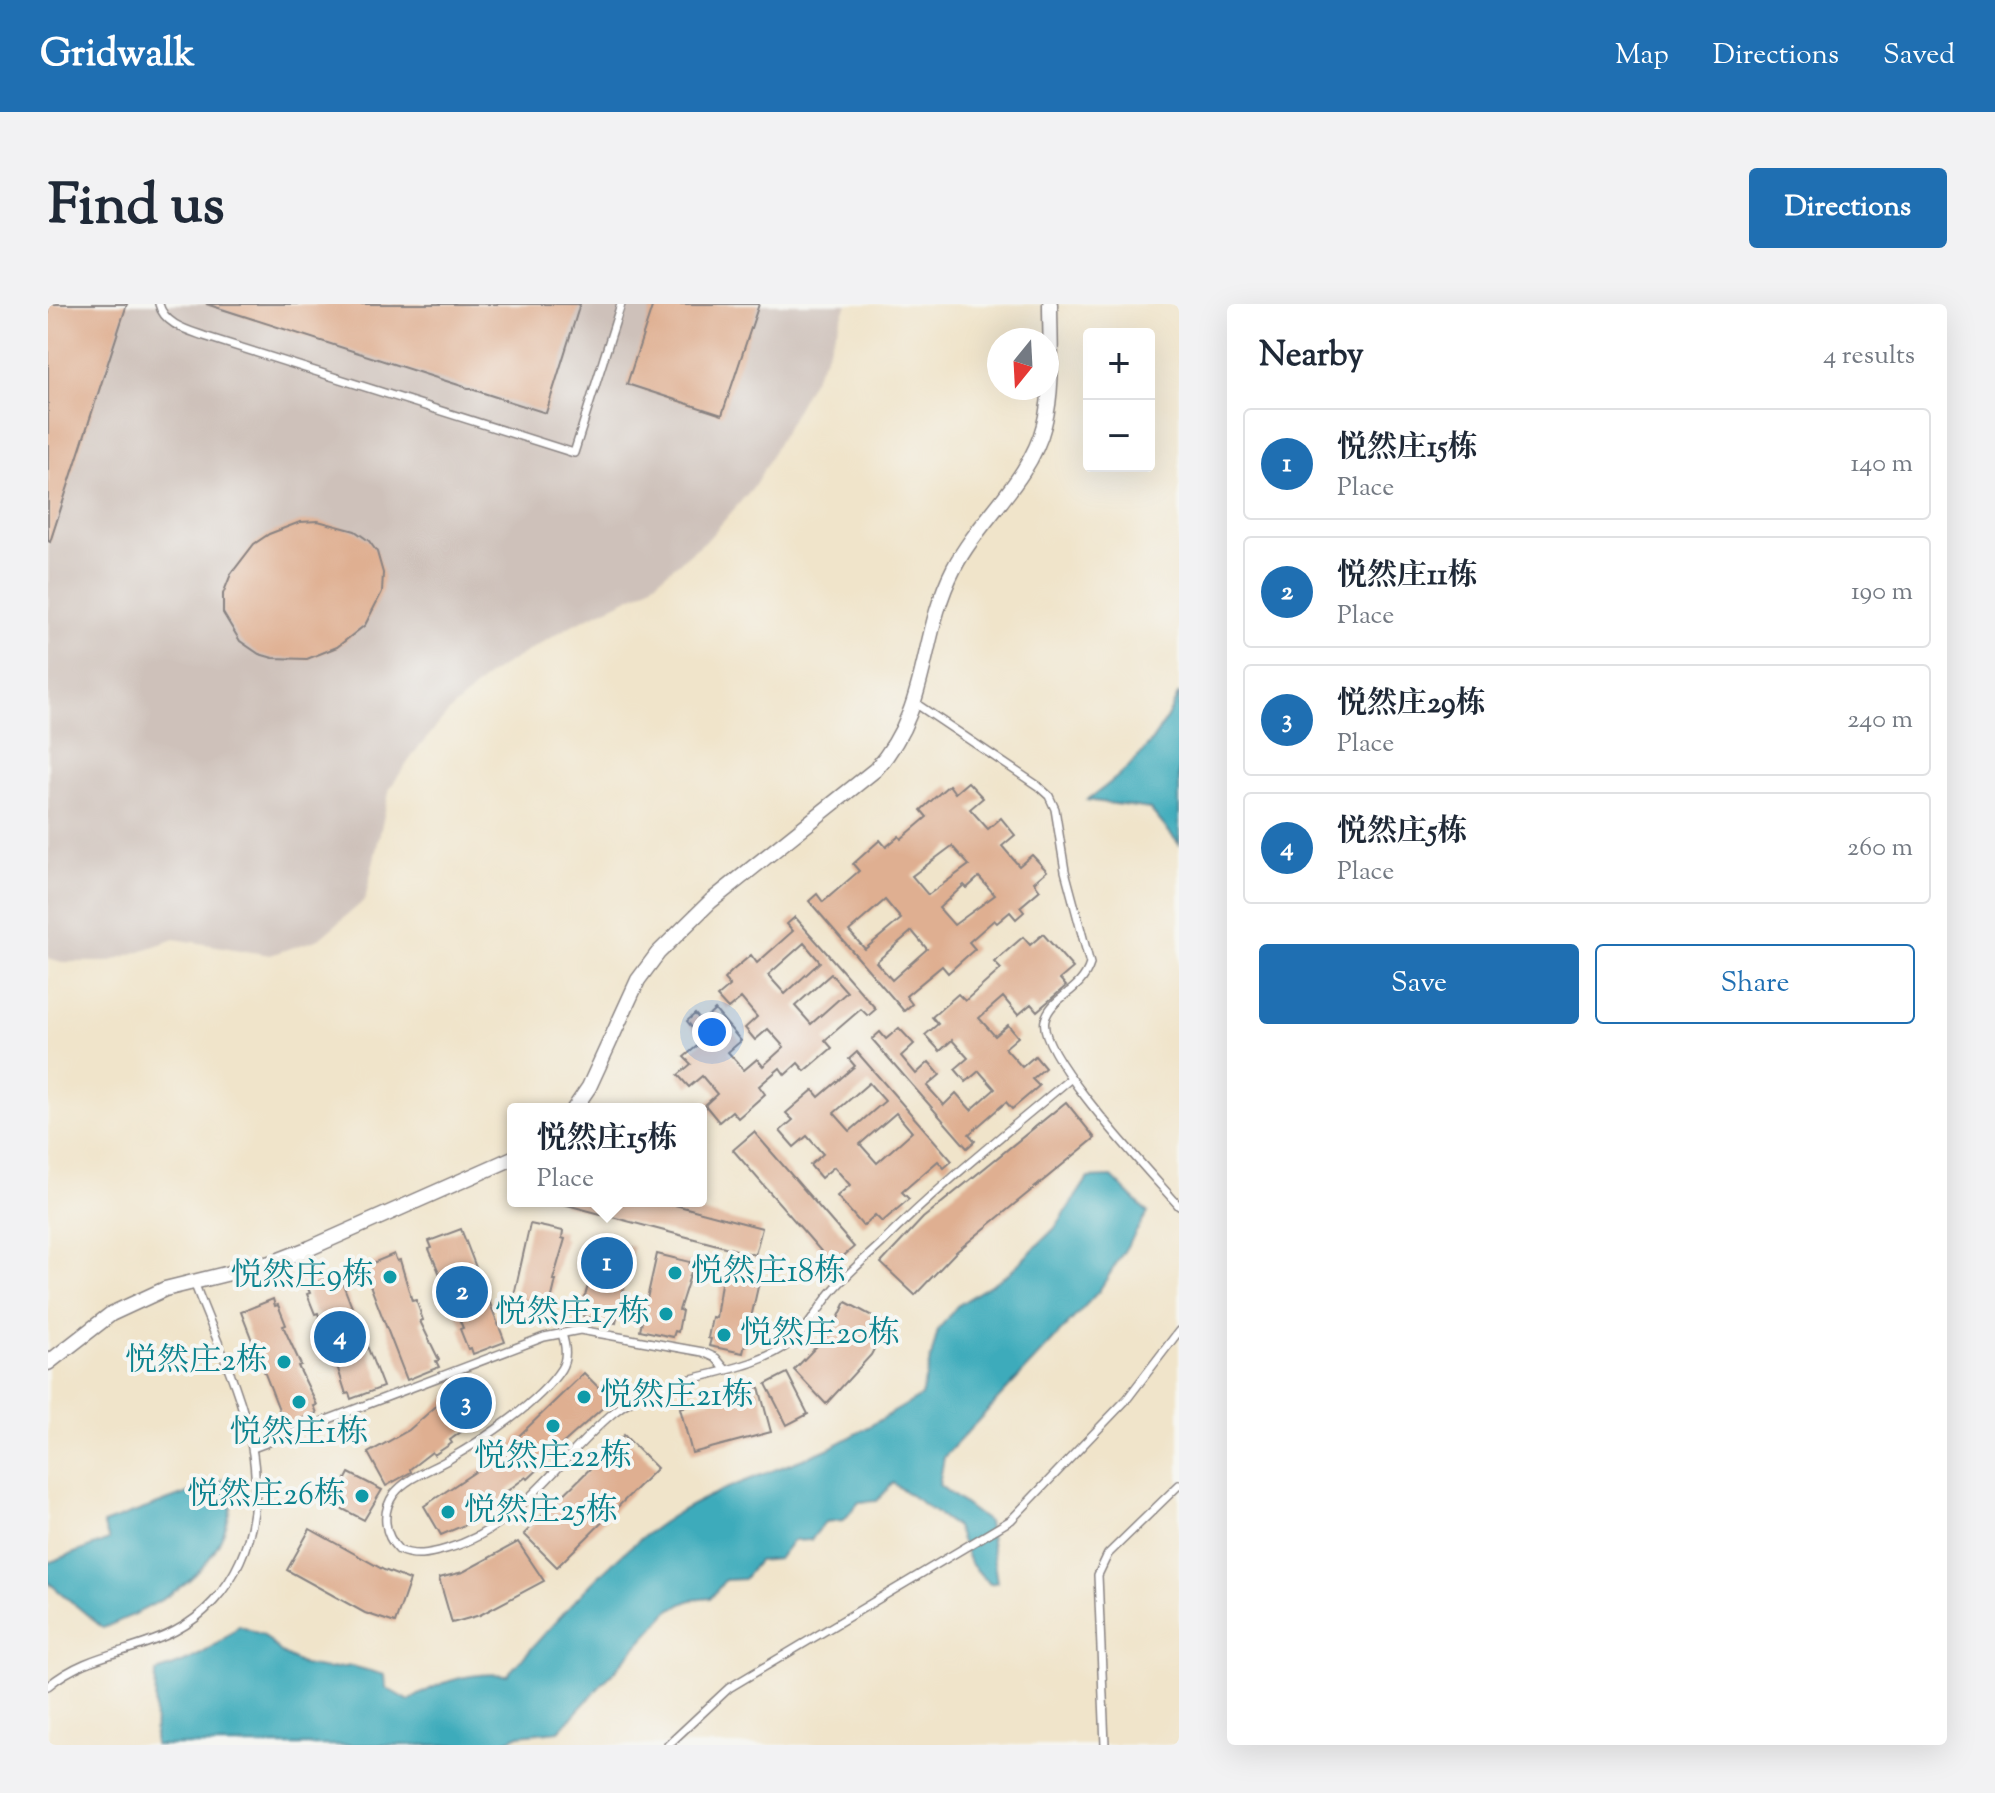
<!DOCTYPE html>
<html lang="en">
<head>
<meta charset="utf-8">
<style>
	:root { --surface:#fff; --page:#f2f2f3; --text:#1f2937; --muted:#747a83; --line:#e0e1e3; --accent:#1f6fb2 }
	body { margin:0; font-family:"Sorts Mill Goudy","Noto Serif SC",serif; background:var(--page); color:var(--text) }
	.controls { position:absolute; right:24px; top:24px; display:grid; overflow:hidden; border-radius:8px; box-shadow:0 8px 32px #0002 }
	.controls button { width:72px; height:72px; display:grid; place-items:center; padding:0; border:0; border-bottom:2px solid var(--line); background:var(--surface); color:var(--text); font:40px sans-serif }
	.compass { position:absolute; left:939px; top:24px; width:72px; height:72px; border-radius:50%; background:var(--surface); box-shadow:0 8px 32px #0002; rotate:198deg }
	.you { position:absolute; left:664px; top:728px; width:28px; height:28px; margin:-20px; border:6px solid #fff; border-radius:50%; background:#1a73e8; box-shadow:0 0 0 12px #1a73e833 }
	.badge { display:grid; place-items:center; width:52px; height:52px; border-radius:50%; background:var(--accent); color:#fff; font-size:26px; font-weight:700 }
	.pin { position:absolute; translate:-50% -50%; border:4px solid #fff; box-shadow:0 2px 8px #0006 }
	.popup { position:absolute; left:459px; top:799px; width:200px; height:104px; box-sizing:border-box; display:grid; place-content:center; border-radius:8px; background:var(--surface); filter:drop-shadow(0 2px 6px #0005); font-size:26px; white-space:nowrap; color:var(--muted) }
	.popup b { font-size:30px; color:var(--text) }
	.popup::after { content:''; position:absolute; left:50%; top:100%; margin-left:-16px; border:16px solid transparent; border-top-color:var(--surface) }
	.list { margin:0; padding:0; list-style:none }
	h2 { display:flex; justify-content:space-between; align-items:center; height:104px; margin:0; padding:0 32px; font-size:34px }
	h2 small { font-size:26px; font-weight:400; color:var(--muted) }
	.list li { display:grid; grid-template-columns:52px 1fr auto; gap:24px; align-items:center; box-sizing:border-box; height:112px; margin:0 16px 16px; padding:0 16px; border:2px solid var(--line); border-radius:8px }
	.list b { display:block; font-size:30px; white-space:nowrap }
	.list p { margin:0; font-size:26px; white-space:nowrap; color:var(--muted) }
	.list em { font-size:26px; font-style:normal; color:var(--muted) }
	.actions { display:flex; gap:16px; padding:24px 32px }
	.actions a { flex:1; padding:18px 0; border:2px solid var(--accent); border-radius:8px; text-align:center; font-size:28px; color:var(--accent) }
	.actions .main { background:var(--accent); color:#fff }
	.map { position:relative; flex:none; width:1131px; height:1441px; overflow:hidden; border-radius:8px }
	header { display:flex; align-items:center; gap:48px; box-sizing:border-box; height:112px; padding:0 40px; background:var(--accent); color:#fff }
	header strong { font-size:38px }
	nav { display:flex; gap:44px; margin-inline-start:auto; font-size:28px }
	.intro { display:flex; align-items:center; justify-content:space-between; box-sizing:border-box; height:192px; padding:0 48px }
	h1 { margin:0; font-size:56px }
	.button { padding:20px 36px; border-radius:8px; background:var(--accent); color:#fff; font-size:28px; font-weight:700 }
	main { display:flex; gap:48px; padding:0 48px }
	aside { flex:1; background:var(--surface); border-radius:8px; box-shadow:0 8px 32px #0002 }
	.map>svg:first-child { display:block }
	.industrial { fill:#cec1ba }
	.water { fill:#3dabbb; stroke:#30667b; stroke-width:2 }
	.building { fill:#dfaf91; fill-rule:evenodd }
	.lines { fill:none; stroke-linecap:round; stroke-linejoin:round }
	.lane-casing { stroke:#898382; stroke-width:10 }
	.street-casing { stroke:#898382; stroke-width:17 }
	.lane { stroke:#fff; stroke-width:7 }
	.street { stroke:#fff; stroke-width:14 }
	.culture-dot { fill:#0f9aa8; stroke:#f6f6f2; stroke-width:3 }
	.labels { text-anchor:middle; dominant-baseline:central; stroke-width:8; stroke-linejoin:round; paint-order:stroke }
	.culture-label { font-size:32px; fill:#0d838f; stroke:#f6f6f2; text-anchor:start }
</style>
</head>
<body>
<header>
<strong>Gridwalk</strong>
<nav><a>Map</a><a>Directions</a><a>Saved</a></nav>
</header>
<div class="intro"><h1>Find us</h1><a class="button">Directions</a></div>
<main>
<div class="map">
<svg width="1131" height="1441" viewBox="0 0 1131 1441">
	<rect width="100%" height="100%" fill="#f6f6f2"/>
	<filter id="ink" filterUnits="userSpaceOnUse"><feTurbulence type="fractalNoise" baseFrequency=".0125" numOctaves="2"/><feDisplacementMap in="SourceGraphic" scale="16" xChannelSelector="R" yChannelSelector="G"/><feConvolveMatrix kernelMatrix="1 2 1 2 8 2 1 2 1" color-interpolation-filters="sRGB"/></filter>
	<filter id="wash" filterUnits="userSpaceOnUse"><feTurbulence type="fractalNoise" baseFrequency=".006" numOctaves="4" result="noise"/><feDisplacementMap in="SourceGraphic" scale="32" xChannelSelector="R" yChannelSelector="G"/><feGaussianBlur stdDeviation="1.8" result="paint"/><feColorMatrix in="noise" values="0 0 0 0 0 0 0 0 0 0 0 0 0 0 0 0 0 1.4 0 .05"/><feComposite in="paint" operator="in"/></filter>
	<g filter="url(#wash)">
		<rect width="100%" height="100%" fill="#f0e4ca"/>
		<!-- industrial -->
		<polygon class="industrial" points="0,0 799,0 778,51 707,181 661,234 596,287 524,321 443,369 400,409 367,448 342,484 317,596 271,635 222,651 127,635 60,658 14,658 0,654"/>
		<!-- water -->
		<g class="water">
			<path d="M1131,389V540L1102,505L1039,496C1082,466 1110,438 1131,389Z"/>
			<path d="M1064,873L1100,909L1051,987L896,1153L891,1181L940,1218L949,1278L942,1280L922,1259L908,1223L845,1179L829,1197L811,1198L796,1216L777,1218L763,1236L744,1237L730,1255L710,1257L696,1275L677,1276L663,1294L643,1296L623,1305L511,1427L471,1431L449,1441H106L108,1368C142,1358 165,1346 191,1322L215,1331L233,1349L255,1361L279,1365L304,1362L337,1371L338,1384L361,1397C391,1377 423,1367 459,1371C511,1316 561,1251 626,1211C673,1182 726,1168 777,1146C810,1131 841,1110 873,1092L890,1026L909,1002L961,969L1007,924L1040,874Z"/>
			<path d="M186,1172C186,1260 128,1294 55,1324L0,1278V1259L61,1236L55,1220Z"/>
		</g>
		<g id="blocks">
			<!-- building -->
			<g class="building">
				<polygon points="0,0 79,0 2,238 0,237"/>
				<polygon points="158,0 532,0 498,109"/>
				<polygon points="605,0 711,0 674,111 579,80"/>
				<polygon points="270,217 307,227 321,237 329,248 335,269 334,288 317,321 289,343 259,355 225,354 211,350 192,337 175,309 175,290 183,270 206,240 221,230 252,218"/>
				<path d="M920,478L935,494L922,505L940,525L953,514L967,531L954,542L971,562L984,551L999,567L986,578L992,586L972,603L976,608L968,615L962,608L949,619L946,616L921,638L927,645L900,669L894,662L858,692L864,700L856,707L761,597L769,590L775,598L811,567L805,560L832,536L838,543L851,532L853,535L879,513L873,506L893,488L901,481L907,489ZM904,542L921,561L880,591L864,572ZM931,573L947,591L906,621L891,604L916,581L919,584ZM837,596L853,615L817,645L801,627ZM864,627L879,645L844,676L828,658Z"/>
				<path d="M747,613L828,705L820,712L813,705L777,736L784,744L757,767L750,759L737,771L732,764L711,782L717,790L698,807L690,814L684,807L671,818L657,801L669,790L654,772L641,783L630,771L643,760L636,753L655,737L639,717L647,710L654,718L667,706L693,737L680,748L696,766L709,755L715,762L736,743L720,725L707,736L697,724L709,713L693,694L680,705L669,693L682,682L676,675L684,667L703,651L709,659L745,627L739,620ZM756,639L772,658L737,690L720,671ZM783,670L799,688L763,720L747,702Z"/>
				<polygon points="995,630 1025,664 1012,675 1018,682 989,707 983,700 970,711 955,693 931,714 947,732 960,721 970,733 957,744 974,763 987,752 997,764 984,775 991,782 983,789 964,805 958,798 921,830 927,837 919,844 824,735 832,728 838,735 851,724 866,740 853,752 868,770 881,758 892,771 879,782 896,801 908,789 923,806 947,785 931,767 918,778 907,765 920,754 904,736 892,747 877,731 890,720 884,713 910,690 917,697 953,665 946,658 975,633 982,641"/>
				<path d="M809,748L904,857L896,864L890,857L854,888L861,895L834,918L827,911L815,922L789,892L802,881L786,863L773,874L762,861L775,850L759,832L746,843L732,827L745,816L738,809L745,803L765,786L771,793L807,762L801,755ZM821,779L837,797L802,827L786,809ZM848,809L864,828L829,859L812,840Z"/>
				<polygon points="1018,798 1047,834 908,948 867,991 833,959 875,914"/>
				<polygon points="706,828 806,943 785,961 685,846"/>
				<polygon points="515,897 612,897 714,924 707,951 515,900"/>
				<polygon points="482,920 515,927 514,934 517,935 505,976 508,976 503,997 500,996 498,1003 465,996"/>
				<polygon points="413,925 457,1038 425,1050 423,1044 420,1045 412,1025 415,1024 381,945 384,944 381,937"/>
				<polygon points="552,936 585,943 568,1019 535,1012 536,1005 533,1004 546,963 542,962 547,942 550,942"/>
				<polygon points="346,950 349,957 352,956 364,997 368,996 375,1016 372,1017 391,1056 388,1057 391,1063 359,1076 315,963"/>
				<polygon points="609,950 642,958 641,964 644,965 631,1006 634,1007 630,1028 627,1027 625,1033 592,1026"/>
				<polygon points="678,966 712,974 695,1049 661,1042 663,1035 660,1034 664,1013 668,1014 674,972 677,973"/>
				<polygon points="291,970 335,1083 303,1095 301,1089 298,1090 285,1049 282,1050 270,1009 267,1010 259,990 262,989 259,982"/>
				<polygon points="225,995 227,1002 230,1001 238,1021 235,1022 253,1061 250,1062 269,1101 266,1102 269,1109 237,1121 193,1008"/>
				<polygon points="798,998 839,1020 823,1051 778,1100 746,1066 785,1025"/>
				<polygon points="536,1069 560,1093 558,1101 494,1158 496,1160 480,1175 478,1173 458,1188 460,1191 442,1203 441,1201 418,1217 419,1220 393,1231 376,1202 448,1154"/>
				<polygon points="739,1069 760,1110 739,1121 718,1080"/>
				<polygon points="418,1076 442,1101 437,1106 440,1108 402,1136 404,1139 386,1151 384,1148 362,1165 363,1168 338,1182 320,1149 361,1126"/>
				<polygon points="711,1083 723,1128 644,1149 632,1104"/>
				<polygon points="576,1131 609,1164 509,1263 476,1230"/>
				<polygon points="301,1169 334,1186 316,1216 285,1200"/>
				<polygon points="262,1225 336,1266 362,1276 347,1319 317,1309 239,1266"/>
				<polygon points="470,1238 496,1277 432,1311 404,1319 391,1274 415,1268"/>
			</g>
		</g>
	</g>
	<g filter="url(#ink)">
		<use href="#blocks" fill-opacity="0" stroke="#898382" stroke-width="2"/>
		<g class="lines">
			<!-- lane casing -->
			<g class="lane-casing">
				<g id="lane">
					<path d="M111,0C116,20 139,26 156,32L526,149L573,0"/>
					<path d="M867,399L990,482L1001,492L1007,505L1017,567L1042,660C1033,689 1003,692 997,716C988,749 1106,873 1131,902"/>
					<path d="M514,1030C518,1042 520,1054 513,1065C492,1098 436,1135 403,1154C385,1165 359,1173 346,1190C333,1208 336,1231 351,1246C367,1253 381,1250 398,1245C472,1224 509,1156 565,1109C615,1067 693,1077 745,1037C762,1023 769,1006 782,990C797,971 817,955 834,939C893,880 959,828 1022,775"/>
					<polyline points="205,1144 496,1033 532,1026 655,1048 668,1054 677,1065"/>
					<path d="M0,1382C41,1348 84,1350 127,1327C156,1312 179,1286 192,1257C235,1162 179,1067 146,978"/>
					<polyline points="620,1441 681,1384 963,1216 1079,1095 1131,1027"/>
					<polyline points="1057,1441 1050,1271 1060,1250 1131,1181"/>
				</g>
			</g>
			<!-- street casing -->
			<g class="street-casing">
				<g id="street">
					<path d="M526,805L541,783L590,676L610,649L663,597L827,466C883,404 870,334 906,264C931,215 982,177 996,121C1006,83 1002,39 1002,0"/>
					<polyline points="0,1059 63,1010 117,985 226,958 262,944 465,854"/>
				</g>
			</g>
			<!-- lane -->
			<use href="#lane" class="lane"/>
			<!-- street -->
			<use href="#street" class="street"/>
		</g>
	</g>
	<!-- markers -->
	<g class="culture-dot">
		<circle cx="627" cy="969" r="8"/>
		<circle cx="342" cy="973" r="8"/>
		<circle cx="618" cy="1010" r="8"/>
		<circle cx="676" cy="1031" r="8"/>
		<circle cx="236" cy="1058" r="8"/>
		<circle cx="536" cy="1093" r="8"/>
		<circle cx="251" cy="1098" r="8"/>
		<circle cx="505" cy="1122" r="8"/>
		<circle cx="314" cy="1192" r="8"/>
		<circle cx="400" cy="1208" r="8"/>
	</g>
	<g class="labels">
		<!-- culture labels -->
		<g class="culture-label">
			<text x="643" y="969">悦然庄18栋</text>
			<text x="326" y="973" text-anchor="end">悦然庄9栋</text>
			<text x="602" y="1010" text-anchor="end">悦然庄17栋</text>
			<text x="692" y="1031">悦然庄20栋</text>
			<text x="220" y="1058" text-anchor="end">悦然庄2栋</text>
			<text x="552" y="1093">悦然庄21栋</text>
			<text x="251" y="1130" text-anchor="middle">悦然庄1栋</text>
			<text x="505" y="1154" text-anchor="middle">悦然庄22栋</text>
			<text x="298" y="1192" text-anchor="end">悦然庄26栋</text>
			<text x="416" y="1208">悦然庄25栋</text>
		</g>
	</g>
</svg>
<div class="controls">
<button>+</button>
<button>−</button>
</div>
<svg class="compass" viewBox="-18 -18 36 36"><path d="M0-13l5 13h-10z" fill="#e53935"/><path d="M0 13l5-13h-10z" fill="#747a83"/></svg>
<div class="you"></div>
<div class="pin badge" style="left:559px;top:959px">1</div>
<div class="popup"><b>悦然庄15栋</b>Place</div>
<div class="pin badge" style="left:414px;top:988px">2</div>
<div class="pin badge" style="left:418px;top:1099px">3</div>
<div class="pin badge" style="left:292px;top:1033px">4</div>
</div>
<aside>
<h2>Nearby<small>4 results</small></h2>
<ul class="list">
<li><span class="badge">1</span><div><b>悦然庄15栋</b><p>Place</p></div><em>140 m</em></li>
<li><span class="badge">2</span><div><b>悦然庄11栋</b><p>Place</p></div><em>190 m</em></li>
<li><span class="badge">3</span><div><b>悦然庄29栋</b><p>Place</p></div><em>240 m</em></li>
<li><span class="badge">4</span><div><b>悦然庄5栋</b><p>Place</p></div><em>260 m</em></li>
</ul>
<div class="actions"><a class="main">Save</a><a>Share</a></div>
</aside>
</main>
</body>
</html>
